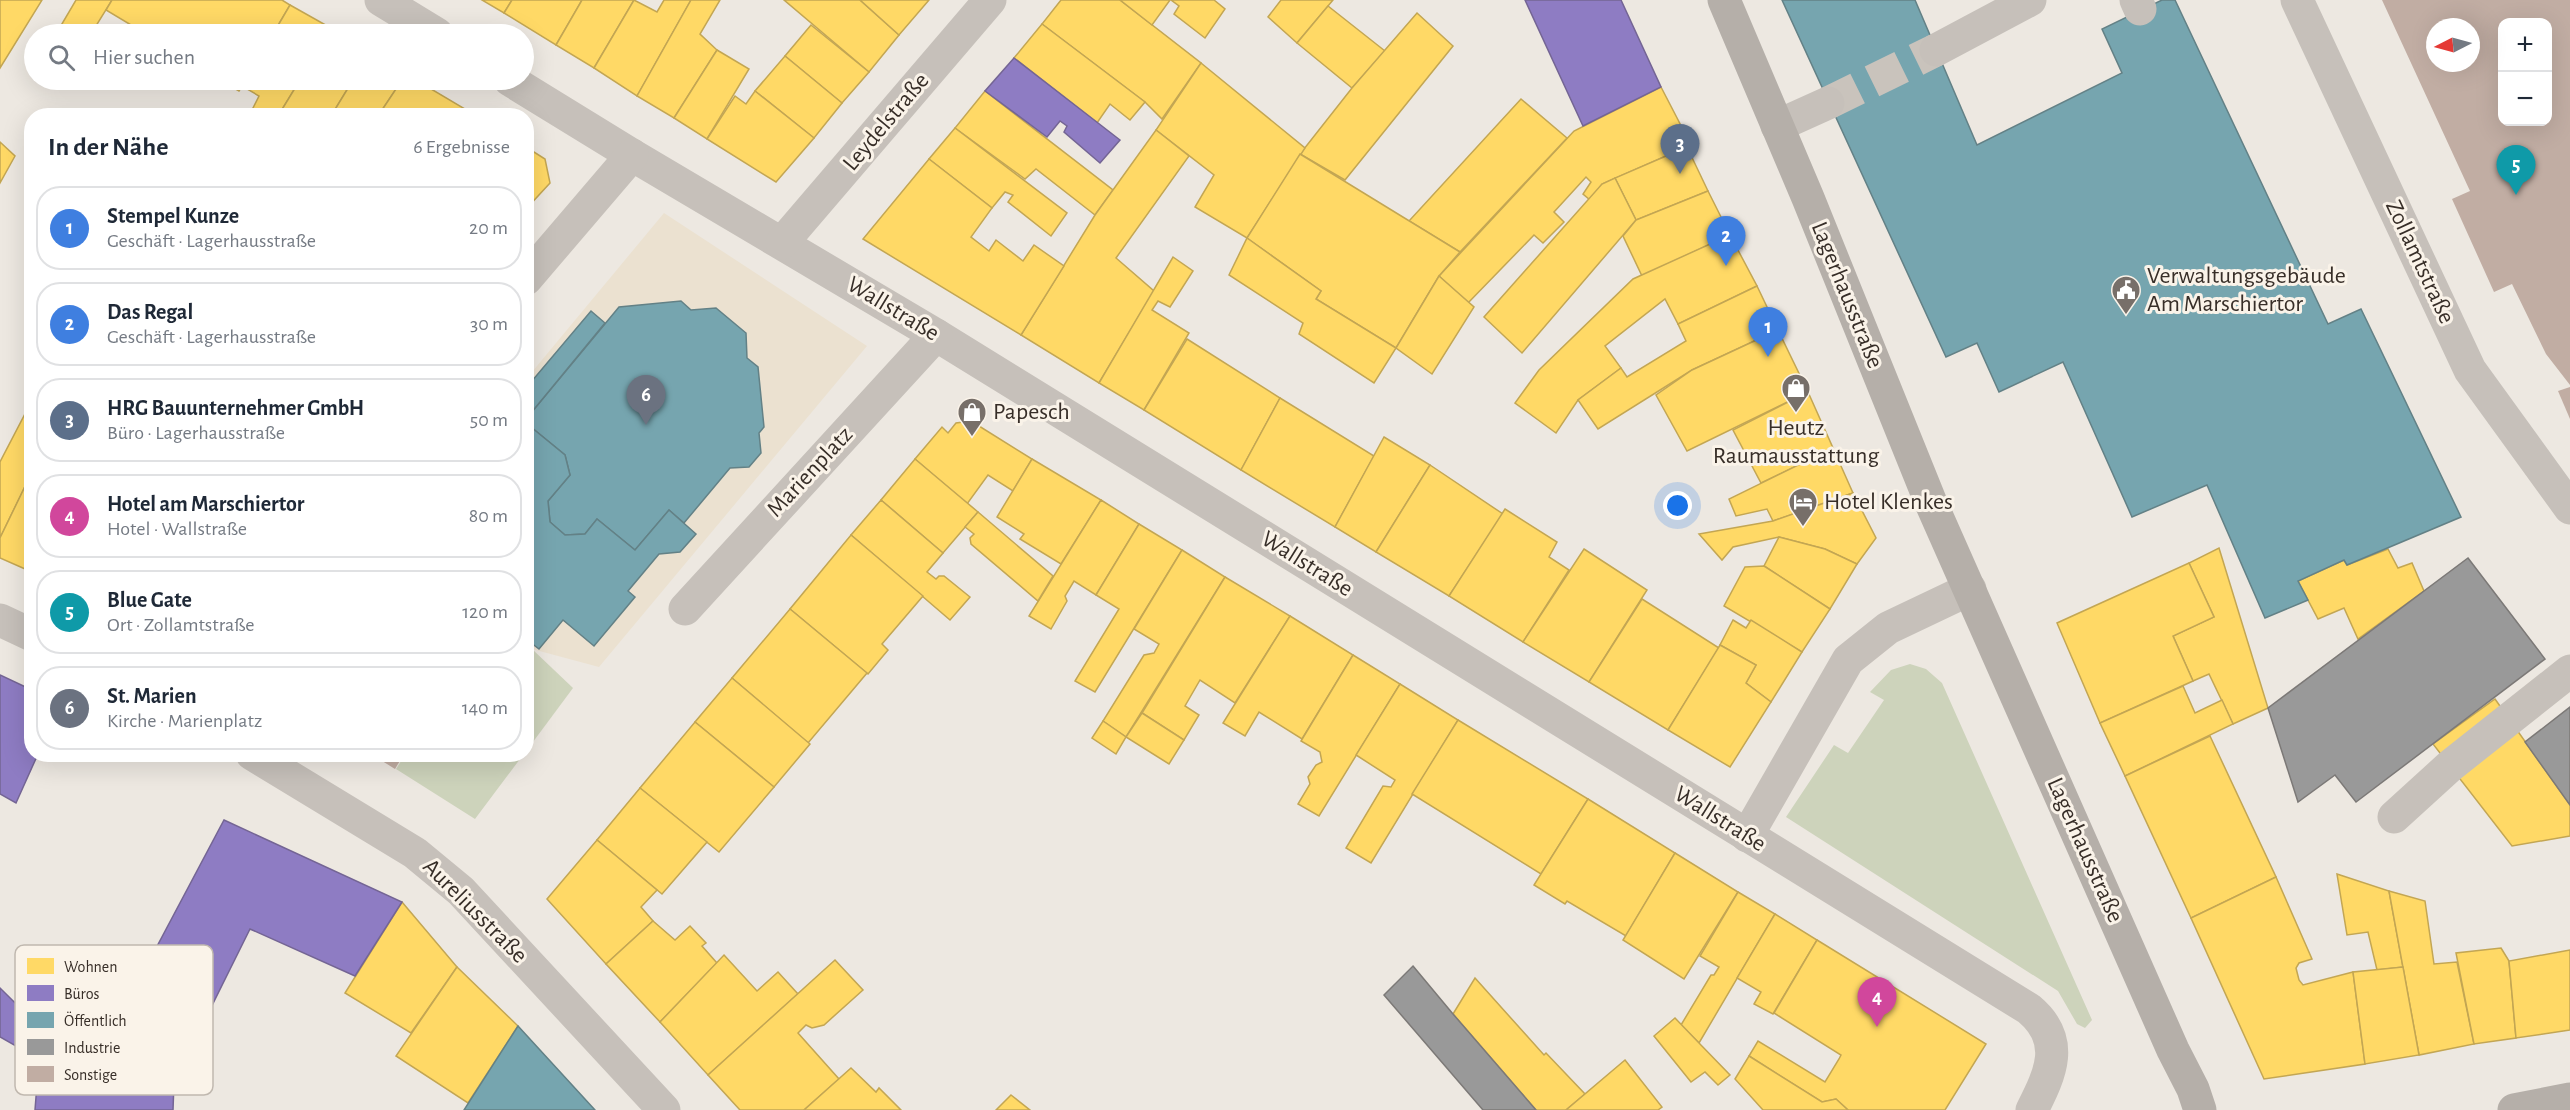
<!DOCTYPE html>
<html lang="de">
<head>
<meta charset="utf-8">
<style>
	:root { --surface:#fff; --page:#f6f6f7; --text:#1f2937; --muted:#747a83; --line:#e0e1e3; --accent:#b45309 }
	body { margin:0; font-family:"Alegreya Sans",sans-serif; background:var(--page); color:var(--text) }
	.controls { position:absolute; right:18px; top:18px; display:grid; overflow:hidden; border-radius:12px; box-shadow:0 6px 24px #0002 }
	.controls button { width:54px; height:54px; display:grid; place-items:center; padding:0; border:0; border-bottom:2px solid var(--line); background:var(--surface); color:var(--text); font:30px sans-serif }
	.compass { position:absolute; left:2426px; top:18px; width:54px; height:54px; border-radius:50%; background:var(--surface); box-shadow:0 6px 24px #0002; rotate:264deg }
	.you { position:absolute; left:1678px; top:506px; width:21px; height:21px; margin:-15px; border:4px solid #fff; border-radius:50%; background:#1a73e8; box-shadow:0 0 0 9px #1a73e833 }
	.badge { display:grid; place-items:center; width:39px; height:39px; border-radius:50%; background:var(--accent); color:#fff; font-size:20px; font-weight:700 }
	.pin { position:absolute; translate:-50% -50px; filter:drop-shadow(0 2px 3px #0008) }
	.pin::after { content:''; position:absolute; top:32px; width:21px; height:18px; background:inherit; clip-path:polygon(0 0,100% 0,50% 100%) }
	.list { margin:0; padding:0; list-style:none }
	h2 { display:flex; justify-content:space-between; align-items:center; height:78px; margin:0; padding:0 24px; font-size:26px }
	h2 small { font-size:20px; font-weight:400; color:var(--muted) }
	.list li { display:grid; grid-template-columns:39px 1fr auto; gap:18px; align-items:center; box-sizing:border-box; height:84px; margin:0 12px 12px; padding:0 12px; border:2px solid var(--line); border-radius:24px }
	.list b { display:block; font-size:22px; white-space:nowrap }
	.list p { margin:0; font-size:20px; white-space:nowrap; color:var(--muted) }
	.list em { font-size:20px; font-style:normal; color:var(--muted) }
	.icon { flex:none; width:33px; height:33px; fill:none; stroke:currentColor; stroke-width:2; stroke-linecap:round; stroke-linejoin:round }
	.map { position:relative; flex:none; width:2570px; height:1110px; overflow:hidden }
	.search { position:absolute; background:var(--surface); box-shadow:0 6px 24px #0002; left:24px; top:24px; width:510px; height:66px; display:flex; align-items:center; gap:15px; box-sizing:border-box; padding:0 21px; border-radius:33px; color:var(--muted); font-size:22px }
	.panel { position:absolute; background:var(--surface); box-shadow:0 6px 24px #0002; left:24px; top:108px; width:510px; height:654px; border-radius:24px }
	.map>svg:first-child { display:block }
	.green { fill:#cdd3bb }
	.plaza { fill:#ebe1d0 }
	.homes { fill:#ffd966; stroke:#c3a653; stroke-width:1.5 }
	.offices { fill:#8e7cc3; stroke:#746594; stroke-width:1.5 }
	.public { fill:#76a5af; stroke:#638186; stroke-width:1.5 }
	.industry { fill:#999; stroke:#7c7977; stroke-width:1.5 }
	.building { fill:#c1ada3; fill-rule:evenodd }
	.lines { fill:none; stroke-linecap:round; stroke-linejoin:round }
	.minor-tunnel { stroke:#c9c3bc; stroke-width:33; stroke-dasharray:33 16; stroke-linecap:butt }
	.minor { stroke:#c6c0ba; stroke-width:33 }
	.major { stroke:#b5afa9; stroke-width:33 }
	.labels { text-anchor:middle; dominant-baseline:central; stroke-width:6; stroke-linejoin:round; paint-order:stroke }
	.street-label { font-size:24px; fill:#372e28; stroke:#faf3e9 }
	.poi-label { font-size:24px; fill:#372e28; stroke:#faf3e9; text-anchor:start }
	.key { fill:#faf3e9; stroke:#c0b8af; stroke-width:1.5 }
	.key-label { font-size:16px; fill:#372e28 }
</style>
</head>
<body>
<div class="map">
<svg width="2570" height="1110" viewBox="0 0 2570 1110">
	<rect width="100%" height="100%" fill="#ede8e1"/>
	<!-- green -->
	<g class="green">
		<polygon points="532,649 573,688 527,750 527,653"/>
		<polygon points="1910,664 1926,669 1942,683 2092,1020 2085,1028 2077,1024 2058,991 1786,817 1834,745 1848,753 1884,700 1870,692 1891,670"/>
		<polygon points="405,755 405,754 523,755 475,819 396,769"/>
	</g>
	<!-- plaza -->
	<polygon class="plaza" points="664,213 867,346 599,667 532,649 527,653 527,423 669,510 683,522 730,468 749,467 761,453 759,433 764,427 758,367 747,358 746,332 716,308 691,310 681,301 619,307 527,419 527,378"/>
	<!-- homes -->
	<g class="homes">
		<polygon points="0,0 42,0 0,68"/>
		<polygon points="76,0 112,0 91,34 56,34"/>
		<polygon points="112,0 282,0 290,5 273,34 146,34 106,10"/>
		<polygon points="482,0 512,0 504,13"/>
		<polygon points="512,0 582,0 556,45 504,13"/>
		<polygon points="582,0 634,0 594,68 556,45"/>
		<polygon points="634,0 657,12 664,0 691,0 637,96 594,68"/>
		<polygon points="691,0 720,0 700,34 717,50 674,118 637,96"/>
		<polygon points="784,0 860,0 899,35 869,72"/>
		<polygon points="860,0 929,0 899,35"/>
		<polygon points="1061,0 1120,0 1201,63 1162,119 1145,102 1042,24"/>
		<polygon points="1120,0 1170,0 1152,25"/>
		<polygon points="1171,0 1214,0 1225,9 1205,38 1174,14 1179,6"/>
		<polygon points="1281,0 1333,0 1297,43 1268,17"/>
		<polygon points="290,5 331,28 327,34 273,34"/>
		<polygon points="1328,6 1385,51 1352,88 1297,43"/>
		<polygon points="1417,13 1453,46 1345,180 1300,154 1352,88"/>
		<polygon points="1042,24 1145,102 1130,120 1110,104 1097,123 1014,58"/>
		<polygon points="811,25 869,72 842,103 785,56"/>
		<polygon points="717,50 749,69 707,139 674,118"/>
		<polygon points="785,56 842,103 814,138 755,91"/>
		<polygon points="1201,63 1305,148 1247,238 1195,207 1214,175 1156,130"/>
		<polygon points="220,80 246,80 239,91"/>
		<polygon points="246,80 300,80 278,116 249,116 259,96 242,86"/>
		<polygon points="300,80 353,80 331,116 278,116"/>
		<polygon points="353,80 402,80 378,116 331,116"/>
		<polygon points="402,80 416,80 465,109 462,116 378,116"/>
		<polygon points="1661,87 1691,145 1602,184 1590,200 1583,194 1591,182 1586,177 1554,212 1564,222 1543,243 1534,235 1468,303 1439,276 1574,131"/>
		<polygon points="755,91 814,138 776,182 707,139 735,96 746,104"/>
		<polygon points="985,91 1113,190 1095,215 1036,169 1025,179 955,128"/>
		<polygon points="1521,99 1567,138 1460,252 1409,221"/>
		<polygon points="955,128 1067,213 1051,236 1008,202 1013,195 1005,192 992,208 929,159"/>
		<polygon points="1156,130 1189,156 1116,258 1154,291 1099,383 1021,335 1095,215"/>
		<polygon points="0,142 15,156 0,183"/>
		<polygon points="526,147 545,159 550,183 526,209"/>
		<polygon points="1687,147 1708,191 1636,220 1615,178"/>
		<polygon points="1300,154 1460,252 1439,276 1396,348 1316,299 1321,291 1247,238"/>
		<polygon points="929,159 992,208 971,237 989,251 996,240 1023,261 1034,245 1064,266 1021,335 863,239"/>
		<polygon points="1615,178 1636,220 1522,353 1484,317 1602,184"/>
		<polygon points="1708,191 1730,235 1642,276 1623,236 1636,220"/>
		<polygon points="1730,235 1757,286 1678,324 1665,299 1605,346 1621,368 1578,400 1556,433 1515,403 1539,370 1633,279"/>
		<polygon points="1247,238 1321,291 1316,299 1396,348 1374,383 1299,334 1303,323 1229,275"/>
		<polygon points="1173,257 1193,271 1170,307 1158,301 1152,310 1189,333 1144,410 1099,383"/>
		<polygon points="1439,276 1474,307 1432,374 1396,348"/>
		<polygon points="1757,286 1778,330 1692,370 1598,429 1578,400 1621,368 1627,377 1686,341 1678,324"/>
		<polygon points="1778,330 1808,392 1687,451 1656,395 1692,370"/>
		<polygon points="1187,339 1280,398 1241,470 1144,410"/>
		<polygon points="1808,392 1833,448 1761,483 1733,430"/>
		<polygon points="1280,398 1374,456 1335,527 1241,470"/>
		<polygon points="26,412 32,414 32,472 0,538 0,462"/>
		<polygon points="971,421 1032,459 1013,491 988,475 967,504 915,459 942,427 948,433 956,423"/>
		<polygon points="1384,437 1430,465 1376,552 1335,527"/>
		<polygon points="1833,448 1853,493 1773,521 1767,509 1736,516 1729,499"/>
		<polygon points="915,459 978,512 943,553 881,500"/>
		<polygon points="1032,459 1101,500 1061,564 1020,539 1024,534 997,517"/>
		<polygon points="1430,465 1503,514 1449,596 1376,552"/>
		<polygon points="32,472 32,572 0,558 0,538"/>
		<polygon points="1853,493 1876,538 1857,564 1825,549 1779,537 1733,547 1722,560 1699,534 1773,521"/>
		<polygon points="881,500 943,553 927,572 936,579 939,576 944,576 970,597 950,620 851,535"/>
		<polygon points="1101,500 1139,524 1096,595 1074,581 1065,596 1067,601 1051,629 1029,616"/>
		<polygon points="1505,509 1557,542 1549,557 1569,570 1523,642 1449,596"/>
		<polygon points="978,512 1053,576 1038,601 971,544 970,538 974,534 965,527"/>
		<polygon points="1139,524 1182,550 1095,692 1075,681 1119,609 1096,595"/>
		<polygon points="851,535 923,596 882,644 888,650 868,674 790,609"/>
		<polygon points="1779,537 1825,549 1857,564 1830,609 1764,566"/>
		<polygon points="2219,548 2268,708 2233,724 2209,674 2193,681 2173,636 2214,617 2189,563"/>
		<polygon points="1584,549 1647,590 1589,682 1523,642"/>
		<polygon points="2388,549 2398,568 2412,563 2424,591 2358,639 2344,608 2318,619 2298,581 2344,560 2347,565"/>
		<polygon points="1182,550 1225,577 1126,737 1103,721 1144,655 1154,653 1159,644 1134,629"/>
		<polygon points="2189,563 2214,617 2173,636 2193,681 2100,723 2057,623"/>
		<polygon points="1764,566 1830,609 1802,652 1724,606 1745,567"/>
		<polygon points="1225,577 1290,616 1235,703 1200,680 1185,706 1199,715 1184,740 1142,713"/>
		<polygon points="1642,599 1719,648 1668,730 1589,682"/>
		<polygon points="790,609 867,673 808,743 732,678"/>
		<polygon points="1290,616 1353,655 1302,739 1259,712 1245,736 1223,723"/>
		<polygon points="1733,620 1746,628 1751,620 1802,652 1771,702 1746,683 1756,665 1720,645"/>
		<polygon points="1720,645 1756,665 1746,683 1771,702 1730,767 1668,730"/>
		<polygon points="1353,655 1400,684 1319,816 1298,804 1310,784 1308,777 1316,765 1322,762 1320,752 1301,741"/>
		<polygon points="732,678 810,744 774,787 695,722"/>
		<polygon points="1400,684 1458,720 1371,863 1346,848 1383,786 1391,787 1395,780 1356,755"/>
		<polygon points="2183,686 2195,713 2222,700 2233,724 2125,776 2100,723"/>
		<polygon points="2495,699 2570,805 2570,836 2512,846 2433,744"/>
		<polygon points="1142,713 1184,740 1169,764 1126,737"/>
		<polygon points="1458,720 1588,799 1541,874 1412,794"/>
		<polygon points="1103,721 1126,737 1116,754 1092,738"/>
		<polygon points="695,722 774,787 719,852 640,788"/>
		<polygon points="2210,736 2276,877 2191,918 2125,776"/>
		<polygon points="640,788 707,842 662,894 597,840"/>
		<polygon points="1588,799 1675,853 1626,936 1567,901 1565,904 1534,885"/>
		<polygon points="597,840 657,890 641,907 653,921 606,964 547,899"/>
		<polygon points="1675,853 1738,892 1684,979 1623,940"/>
		<polygon points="2337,874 2389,891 2403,967 2377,970 2368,932 2347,935"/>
		<polygon points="2276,877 2312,959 2299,963 2296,968 2299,980 2303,985 2353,972 2365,1064 2264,1079 2191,918"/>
		<polygon points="2389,891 2425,901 2434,964 2457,962 2474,1044 2419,1055"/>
		<polygon points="1738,892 1775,914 1699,1043 1681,1025 1711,975 1714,975 1719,967 1700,956"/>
		<polygon points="402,902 457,967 411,1033 345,993"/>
		<polygon points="1775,914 1817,940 1773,1014 1754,1004 1761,992 1737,978"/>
		<polygon points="653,921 675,940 690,926 706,943 702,946 717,963 660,1022 606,964"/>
		<polygon points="1817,940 1986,1044 1945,1110 1848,1110 1836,1099 1822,1102 1749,1056 1758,1041 1825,1082 1839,1059 1841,1055 1774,1013"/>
		<polygon points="2501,948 2509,961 2516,1038 2474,1044 2456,953"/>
		<polygon points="2570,950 2570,1030 2516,1038 2509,961"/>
		<polygon points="724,955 757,991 778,972 798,994 708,1075 660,1022"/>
		<polygon points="835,960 863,990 824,1025 812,1028 806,1025 798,1033 839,1079 804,1110 740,1110 708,1075"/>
		<polygon points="457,967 518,1026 468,1103 396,1056"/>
		<polygon points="2403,967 2419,1055 2365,1064 2353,972"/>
		<polygon points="1475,978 1544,1055 1546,1053 1585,1094 1566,1110 1536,1110 1453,1014"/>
		<polygon points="1675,1018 1699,1043 1730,1075 1718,1085 1705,1072 1691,1082 1654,1036"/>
		<polygon points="1749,1056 1822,1102 1836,1099 1848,1110 1763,1110 1735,1079"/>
		<polygon points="1625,1060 1662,1107 1658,1110 1566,1110"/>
		<polygon points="851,1068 876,1092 879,1088 901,1110 804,1110"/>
		<polygon points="1011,1095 1030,1110 996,1110"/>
	</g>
	<!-- offices -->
	<g class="offices">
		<polygon points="1525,0 1621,0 1661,87 1583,126"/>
		<polygon points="1014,58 1120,140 1100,163 1064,132 1067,126 1060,121 1047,137 985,91"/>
		<polygon points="0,675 32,690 32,754 38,754 16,803 0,794"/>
		<polygon points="224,820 402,902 355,976 250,929 174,1082 173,1110 35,1110 39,1059 0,1037 0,988 95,1082 102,1050"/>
	</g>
	<!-- public -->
	<g class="public">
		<polygon points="1782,0 1915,0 1977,145 2122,73 2102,29 2162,0 2175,0 2328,324 2361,309 2461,517 2347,565 2344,560 2298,581 2308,600 2265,618 2207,485 2132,517 2063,362 1999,392 1977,343 1946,357"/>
		<polygon points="681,301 691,310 716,308 746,333 747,358 758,367 764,427 759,433 761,453 749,467 730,468 684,523 669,510 635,550 597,519 585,534 565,535 550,522 548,501 570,475 565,455 526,423 526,419 619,307"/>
		<polygon points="591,311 605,323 526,419 526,388"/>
		<polygon points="526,423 565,455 570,475 548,501 550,522 565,535 585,534 597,519 635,550 669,510 696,534 680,552 659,554 628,591 635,597 594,646 563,620 539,649 526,639"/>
		<polygon points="518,1026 595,1110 464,1110"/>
	</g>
	<!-- industry -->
	<g class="industry">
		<polygon points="2468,558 2545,659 2356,802 2335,775 2298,802 2268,708"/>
		<polygon points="2570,707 2570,805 2525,742"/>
		<polygon points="1413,966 1453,1014 1536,1110 1483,1110 1384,995"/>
	</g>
	<!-- building -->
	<g class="building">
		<path d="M2382,0H2570V385L2546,354L2512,284L2494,292L2452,199L2470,191ZM2502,22H2548V122H2502ZM2435,27H2471V63H2435Z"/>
		<polygon points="2570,387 2570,419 2558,391"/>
		<polygon points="371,754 404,754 395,769"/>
	</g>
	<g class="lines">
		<!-- minor-tunnel -->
		<polyline class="minor-tunnel" points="1828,103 1936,50"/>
		<!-- minor -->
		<g class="minor">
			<polyline points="381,0 437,34"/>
			<polyline points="2136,0 2140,9"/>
			<polyline points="2297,0 2470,370 2570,508"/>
			<polyline points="1936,50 2030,0"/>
			<path d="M510,80L632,155L936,335L2029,1009C2066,1040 2051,1073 2032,1110"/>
			<polyline points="1777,126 1828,103"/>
			<polyline points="782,243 990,0"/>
			<polyline points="526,279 632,155"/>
			<polyline points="685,609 936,335"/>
			<polyline points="0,620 32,635"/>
			<polyline points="252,754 415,853 461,891 664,1110"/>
			<polyline points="2394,817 2450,766 2570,671"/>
			<polyline points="1747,836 1848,660 1888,628 1970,589"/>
		</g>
		<!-- major -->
		<g class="major">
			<polyline points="1724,0 1808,198 1931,503 2173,1050 2193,1089 2200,1110"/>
			<polyline points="2514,1110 2570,1099"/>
		</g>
	</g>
	<!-- icons -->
	<defs>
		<g id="civic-pin" transform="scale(1.5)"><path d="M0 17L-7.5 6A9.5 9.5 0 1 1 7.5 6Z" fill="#776f69" stroke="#faf3e9"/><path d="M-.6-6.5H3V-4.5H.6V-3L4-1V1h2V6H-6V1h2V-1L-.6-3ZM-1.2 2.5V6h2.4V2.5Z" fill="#fff"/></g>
		<g id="shop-pin" transform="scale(1.5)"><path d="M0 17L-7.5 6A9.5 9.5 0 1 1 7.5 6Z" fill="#776f69" stroke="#faf3e9"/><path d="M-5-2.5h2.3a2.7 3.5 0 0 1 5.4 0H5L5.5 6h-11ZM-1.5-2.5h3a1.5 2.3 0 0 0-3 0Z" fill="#fff"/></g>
		<g id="hotel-pin" transform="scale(1.5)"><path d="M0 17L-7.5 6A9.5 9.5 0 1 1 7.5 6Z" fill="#776f69" stroke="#faf3e9"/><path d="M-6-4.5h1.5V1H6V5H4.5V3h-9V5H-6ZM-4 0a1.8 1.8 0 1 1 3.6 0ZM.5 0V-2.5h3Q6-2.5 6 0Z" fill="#fff"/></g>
	</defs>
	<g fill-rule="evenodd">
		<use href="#civic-pin" x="2126" y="290"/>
		<use href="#shop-pin" x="1796" y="388"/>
		<use href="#shop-pin" x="972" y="412"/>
		<use href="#hotel-pin" x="1803" y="502"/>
	</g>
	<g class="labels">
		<!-- street labels -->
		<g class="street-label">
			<text transform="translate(886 122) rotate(-50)">Leydelstraße</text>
			<text transform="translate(2420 262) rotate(65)">Zollamtstraße</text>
			<text transform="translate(1847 295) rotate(68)">Lagerhausstraße</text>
			<text transform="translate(893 309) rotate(31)">Wallstraße</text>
			<text transform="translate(810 472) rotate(-47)">Marienplatz</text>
			<text transform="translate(1307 564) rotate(32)">Wallstraße</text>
			<text transform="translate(1720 819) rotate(32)">Wallstraße</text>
			<text transform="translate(2085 850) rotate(66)">Lagerhausstraße</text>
			<text transform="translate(475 911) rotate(45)">Aureliusstraße</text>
		</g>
		<!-- poi labels -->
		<g class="poi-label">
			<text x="2147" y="276">Verwaltungsgebäude<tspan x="2147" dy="28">Am Marschiertor</tspan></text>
			<text x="993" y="412">Papesch</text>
			<text x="1796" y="428" text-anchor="middle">Heutz<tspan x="1796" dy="28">Raumausstattung</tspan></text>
			<text x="1824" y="502">Hotel Klenkes</text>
		</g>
	</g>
	<!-- legend -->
	<rect x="15" y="945" width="198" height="150" rx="9" class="key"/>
	<rect x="27" y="958" width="27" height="16" fill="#ffd966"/>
	<rect x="27" y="985" width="27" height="16" fill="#8e7cc3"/>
	<rect x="27" y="1012" width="27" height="16" fill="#76a5af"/>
	<rect x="27" y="1039" width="27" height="16" fill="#999"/>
	<rect x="27" y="1066" width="27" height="16" fill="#c1ada3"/>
	<g class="key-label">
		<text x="64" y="972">Wohnen</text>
		<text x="64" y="999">Büros</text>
		<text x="64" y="1026">Öffentlich</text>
		<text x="64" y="1053">Industrie</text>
		<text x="64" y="1080">Sonstige</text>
	</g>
</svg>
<div class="controls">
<button>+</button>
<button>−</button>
</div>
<svg class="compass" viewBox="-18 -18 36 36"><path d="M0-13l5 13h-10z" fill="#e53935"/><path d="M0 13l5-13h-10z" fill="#747a83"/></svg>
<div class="you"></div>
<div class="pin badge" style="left:1768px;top:357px;background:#3f7fe0">1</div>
<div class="pin badge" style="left:1726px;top:266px;background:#3f7fe0">2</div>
<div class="pin badge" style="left:1680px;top:174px;background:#5c6f8a">3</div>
<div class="pin badge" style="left:1877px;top:1027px;background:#d1479c">4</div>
<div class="pin badge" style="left:2516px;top:195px;background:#0f9aa8">5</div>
<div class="pin badge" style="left:646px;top:425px;background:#6b7280">6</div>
<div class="search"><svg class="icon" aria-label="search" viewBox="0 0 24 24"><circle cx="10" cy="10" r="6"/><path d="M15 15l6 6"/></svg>Hier suchen</div>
<section class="panel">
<h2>In der Nähe<small>6 Ergebnisse</small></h2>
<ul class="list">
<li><span class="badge" style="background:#3f7fe0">1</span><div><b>Stempel Kunze</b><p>Geschäft · Lagerhausstraße</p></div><em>20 m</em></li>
<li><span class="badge" style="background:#3f7fe0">2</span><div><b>Das Regal</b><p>Geschäft · Lagerhausstraße</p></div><em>30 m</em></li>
<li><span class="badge" style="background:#5c6f8a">3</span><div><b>HRG Bauunternehmer GmbH</b><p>Büro · Lagerhausstraße</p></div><em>50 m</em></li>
<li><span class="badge" style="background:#d1479c">4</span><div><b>Hotel am Marschiertor</b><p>Hotel · Wallstraße</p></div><em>80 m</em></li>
<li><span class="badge" style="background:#0f9aa8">5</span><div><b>Blue Gate</b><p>Ort · Zollamtstraße</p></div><em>120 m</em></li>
<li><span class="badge" style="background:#6b7280">6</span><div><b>St. Marien</b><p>Kirche · Marienplatz</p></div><em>140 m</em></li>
</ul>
</section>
</div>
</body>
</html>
